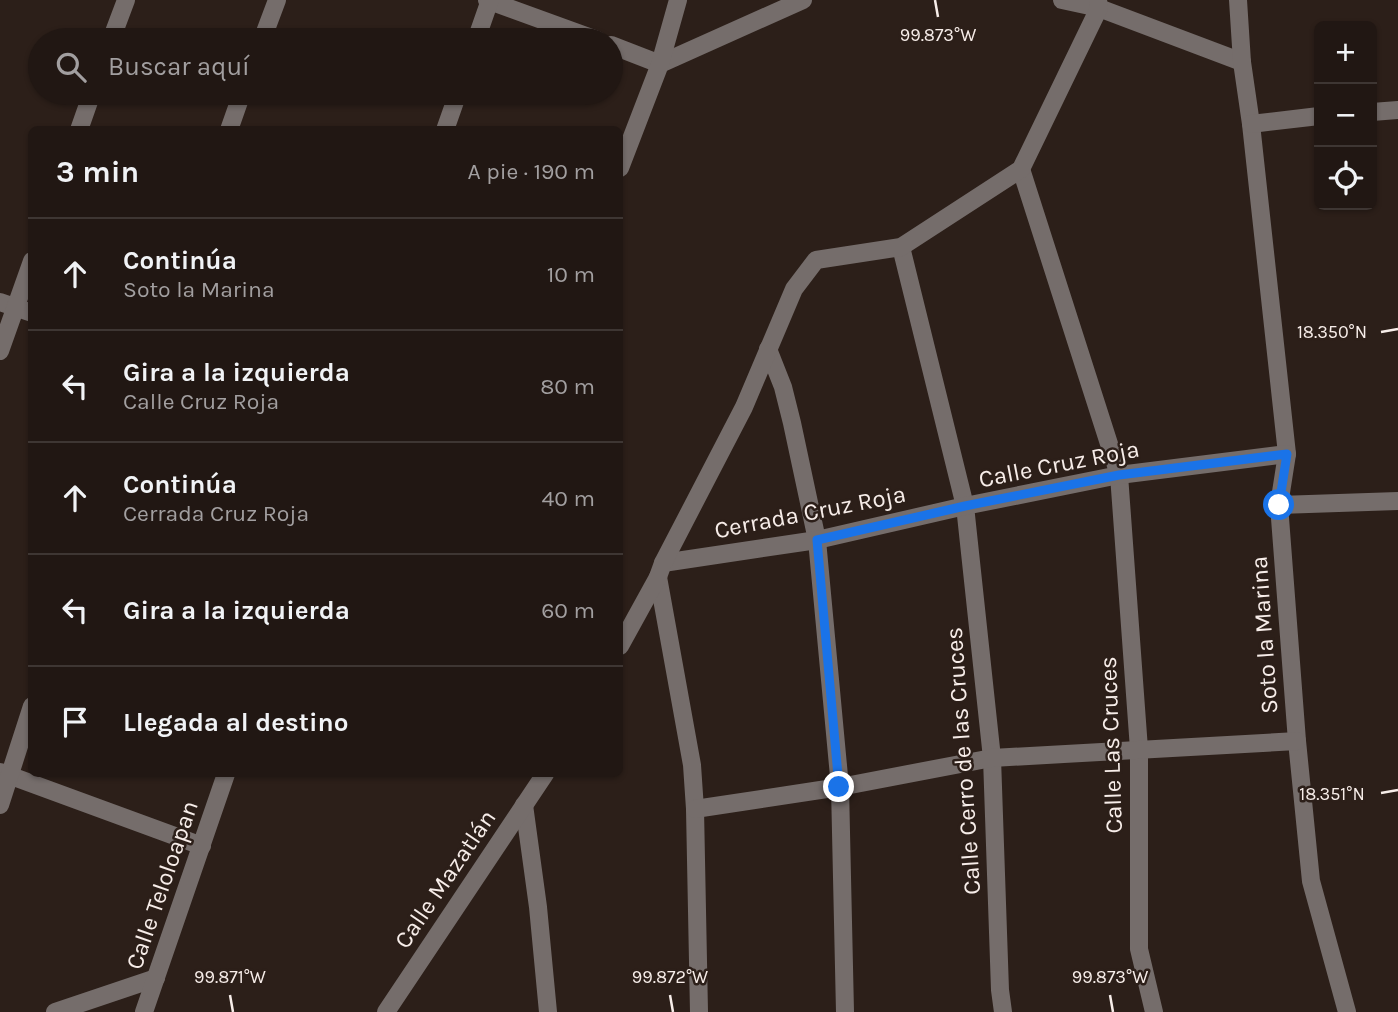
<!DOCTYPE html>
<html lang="es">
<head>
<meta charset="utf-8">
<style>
	:root { --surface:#211713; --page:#29201c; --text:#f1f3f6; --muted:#a29fa0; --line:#3e3633 }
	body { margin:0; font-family:Karla,sans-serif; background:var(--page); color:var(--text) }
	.controls { position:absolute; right:21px; top:21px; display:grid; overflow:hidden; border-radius:10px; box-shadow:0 2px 5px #0004 }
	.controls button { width:63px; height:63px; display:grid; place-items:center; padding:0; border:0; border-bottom:2px solid var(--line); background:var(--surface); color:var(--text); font:35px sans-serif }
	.stop { position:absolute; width:21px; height:21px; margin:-16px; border:5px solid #1a73e8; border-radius:50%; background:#fff }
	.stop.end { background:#1a73e8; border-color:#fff; box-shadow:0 2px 7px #0008 }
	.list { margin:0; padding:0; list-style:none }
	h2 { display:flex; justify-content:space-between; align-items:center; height:91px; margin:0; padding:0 28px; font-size:30px }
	h2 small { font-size:23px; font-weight:400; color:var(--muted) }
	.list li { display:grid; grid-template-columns:46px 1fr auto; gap:21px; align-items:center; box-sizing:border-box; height:112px; padding:0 28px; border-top:2px solid var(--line) }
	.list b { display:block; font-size:26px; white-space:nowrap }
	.list p { margin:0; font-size:23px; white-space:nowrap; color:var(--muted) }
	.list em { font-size:23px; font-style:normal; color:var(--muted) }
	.icon { flex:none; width:38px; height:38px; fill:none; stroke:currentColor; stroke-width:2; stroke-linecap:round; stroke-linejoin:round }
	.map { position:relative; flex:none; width:1398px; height:1012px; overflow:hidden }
	.search { position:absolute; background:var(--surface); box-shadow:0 2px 5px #0004; left:28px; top:28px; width:595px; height:77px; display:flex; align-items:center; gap:18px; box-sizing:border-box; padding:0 24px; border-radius:38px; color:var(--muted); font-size:26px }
	.panel { position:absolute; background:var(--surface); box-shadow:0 2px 5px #0004; left:28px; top:126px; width:595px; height:651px; border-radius:10px }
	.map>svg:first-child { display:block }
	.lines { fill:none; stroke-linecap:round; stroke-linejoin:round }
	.minor { stroke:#756d6b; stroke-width:18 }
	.route { stroke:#1a73e8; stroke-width:9 }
	.ticks { fill:none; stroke:#f7ede9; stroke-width:2.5 }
	.labels { text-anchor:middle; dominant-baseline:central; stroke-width:5; stroke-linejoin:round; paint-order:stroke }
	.street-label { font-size:24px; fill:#f7ede9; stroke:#2c1f19 }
	.ticks-label { font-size:18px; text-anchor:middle; fill:#f7ede9; stroke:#2c1f19; stroke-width:5; stroke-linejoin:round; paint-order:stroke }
</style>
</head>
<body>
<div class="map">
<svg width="1398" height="1012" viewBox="0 0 1398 1012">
	<rect width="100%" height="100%" fill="#2c1f19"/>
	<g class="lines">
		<!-- minor -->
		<g class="minor">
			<polyline points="487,0 597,40"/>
			<polyline points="1062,0 1099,8 1242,62"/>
			<polyline points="1238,0 1242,62 1251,124 1287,454 1279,505 1297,741 1311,881 1347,1012"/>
			<polyline points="111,40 126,0"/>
			<polyline points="262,40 277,0"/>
			<polyline points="476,40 490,0"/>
			<polyline points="611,45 660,64"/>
			<polyline points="660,64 803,0"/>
			<polyline points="1372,112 1398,110"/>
			<polyline points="1251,124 1319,116"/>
			<polyline points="79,130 92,93"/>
			<polyline points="229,130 242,93"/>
			<polyline points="445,130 458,93"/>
			<polyline points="620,168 660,64 678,0"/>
			<polyline points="1021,169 1119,475 1139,749 1139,949 1154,1012"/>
			<polyline points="901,247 965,506 992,758 1000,990 1003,1012"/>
			<polyline points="0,302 32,313"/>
			<polyline points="768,349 783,387 792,423 817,540 840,787 845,1012"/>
			<polyline points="0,351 32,261"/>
			<polyline points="1279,505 1398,501"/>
			<polyline points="663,563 817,540 965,506 1119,475 1287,454"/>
			<polyline points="658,577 692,765 695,809 699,1012"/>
			<polyline points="620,646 658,577 663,563 744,407 794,289 816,260 901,247 1021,169 1099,8 1098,0"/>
			<polyline points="0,772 202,846"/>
			<polyline points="0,805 32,706"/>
			<polyline points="524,805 538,907 548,1012"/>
			<polyline points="695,809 840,787 992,758 1297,741"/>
			<polyline points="55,1012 156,978"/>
			<polyline points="144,1012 226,774"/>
			<polyline points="386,1012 545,774"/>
		</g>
	</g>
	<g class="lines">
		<!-- route -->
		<polyline class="route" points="839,787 817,540 965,506 1119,475 1287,454 1279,505"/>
	</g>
	<!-- ticks -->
	<path class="ticks" d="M935,0L938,17M1381,332L1398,329M1381,793L1398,790M230,995L233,1012M670,995L673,1012M1110,995L1113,1012"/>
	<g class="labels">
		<!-- street labels -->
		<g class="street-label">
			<text transform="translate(1059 464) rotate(-11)">Calle Cruz Roja</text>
			<text transform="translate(810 512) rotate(-11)">Cerrada Cruz Roja</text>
			<text transform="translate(1264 635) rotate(-94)">Soto la Marina</text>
			<text transform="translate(1111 745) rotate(-92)">Calle Las Cruces</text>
			<text transform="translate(963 761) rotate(-94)">Calle Cerro de las Cruces</text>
			<text transform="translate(445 879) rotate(-56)">Calle Mazatlán</text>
			<text transform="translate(162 885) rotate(-71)">Calle Teloloapan</text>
		</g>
	</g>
	<g class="ticks-label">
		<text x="938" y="41">99.873°W</text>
		<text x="1332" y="338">18.350°N</text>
		<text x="1332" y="800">18.351°N</text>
		<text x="230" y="983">99.871°W</text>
		<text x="670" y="983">99.872°W</text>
		<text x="1110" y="983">99.873°W</text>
	</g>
</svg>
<div class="controls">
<button>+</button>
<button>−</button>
<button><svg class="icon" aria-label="locate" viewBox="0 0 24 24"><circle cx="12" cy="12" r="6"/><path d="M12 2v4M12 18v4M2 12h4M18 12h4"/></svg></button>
</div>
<div class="stop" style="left:1279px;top:505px"></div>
<div class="stop end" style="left:839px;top:787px"></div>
<div class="search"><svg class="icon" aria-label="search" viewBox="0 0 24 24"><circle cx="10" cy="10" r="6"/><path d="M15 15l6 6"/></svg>Buscar aquí</div>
<section class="panel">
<h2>3 min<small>A pie · 190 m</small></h2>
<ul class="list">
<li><svg class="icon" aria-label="ahead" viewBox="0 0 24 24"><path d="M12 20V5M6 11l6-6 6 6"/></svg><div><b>Continúa</b><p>Soto la Marina</p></div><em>10 m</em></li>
<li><svg class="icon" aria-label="left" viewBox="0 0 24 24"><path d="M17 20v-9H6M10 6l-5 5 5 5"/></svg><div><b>Gira a la izquierda</b><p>Calle Cruz Roja</p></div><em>80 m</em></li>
<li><svg class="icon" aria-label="ahead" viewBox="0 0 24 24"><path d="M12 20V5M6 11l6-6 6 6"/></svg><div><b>Continúa</b><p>Cerrada Cruz Roja</p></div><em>40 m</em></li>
<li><svg class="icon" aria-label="left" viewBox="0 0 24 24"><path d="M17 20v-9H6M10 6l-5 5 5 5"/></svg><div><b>Gira a la izquierda</b></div><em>60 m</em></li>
<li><svg class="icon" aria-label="arrive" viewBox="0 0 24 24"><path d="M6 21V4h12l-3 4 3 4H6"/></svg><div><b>Llegada al destino</b></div></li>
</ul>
</section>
</div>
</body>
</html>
